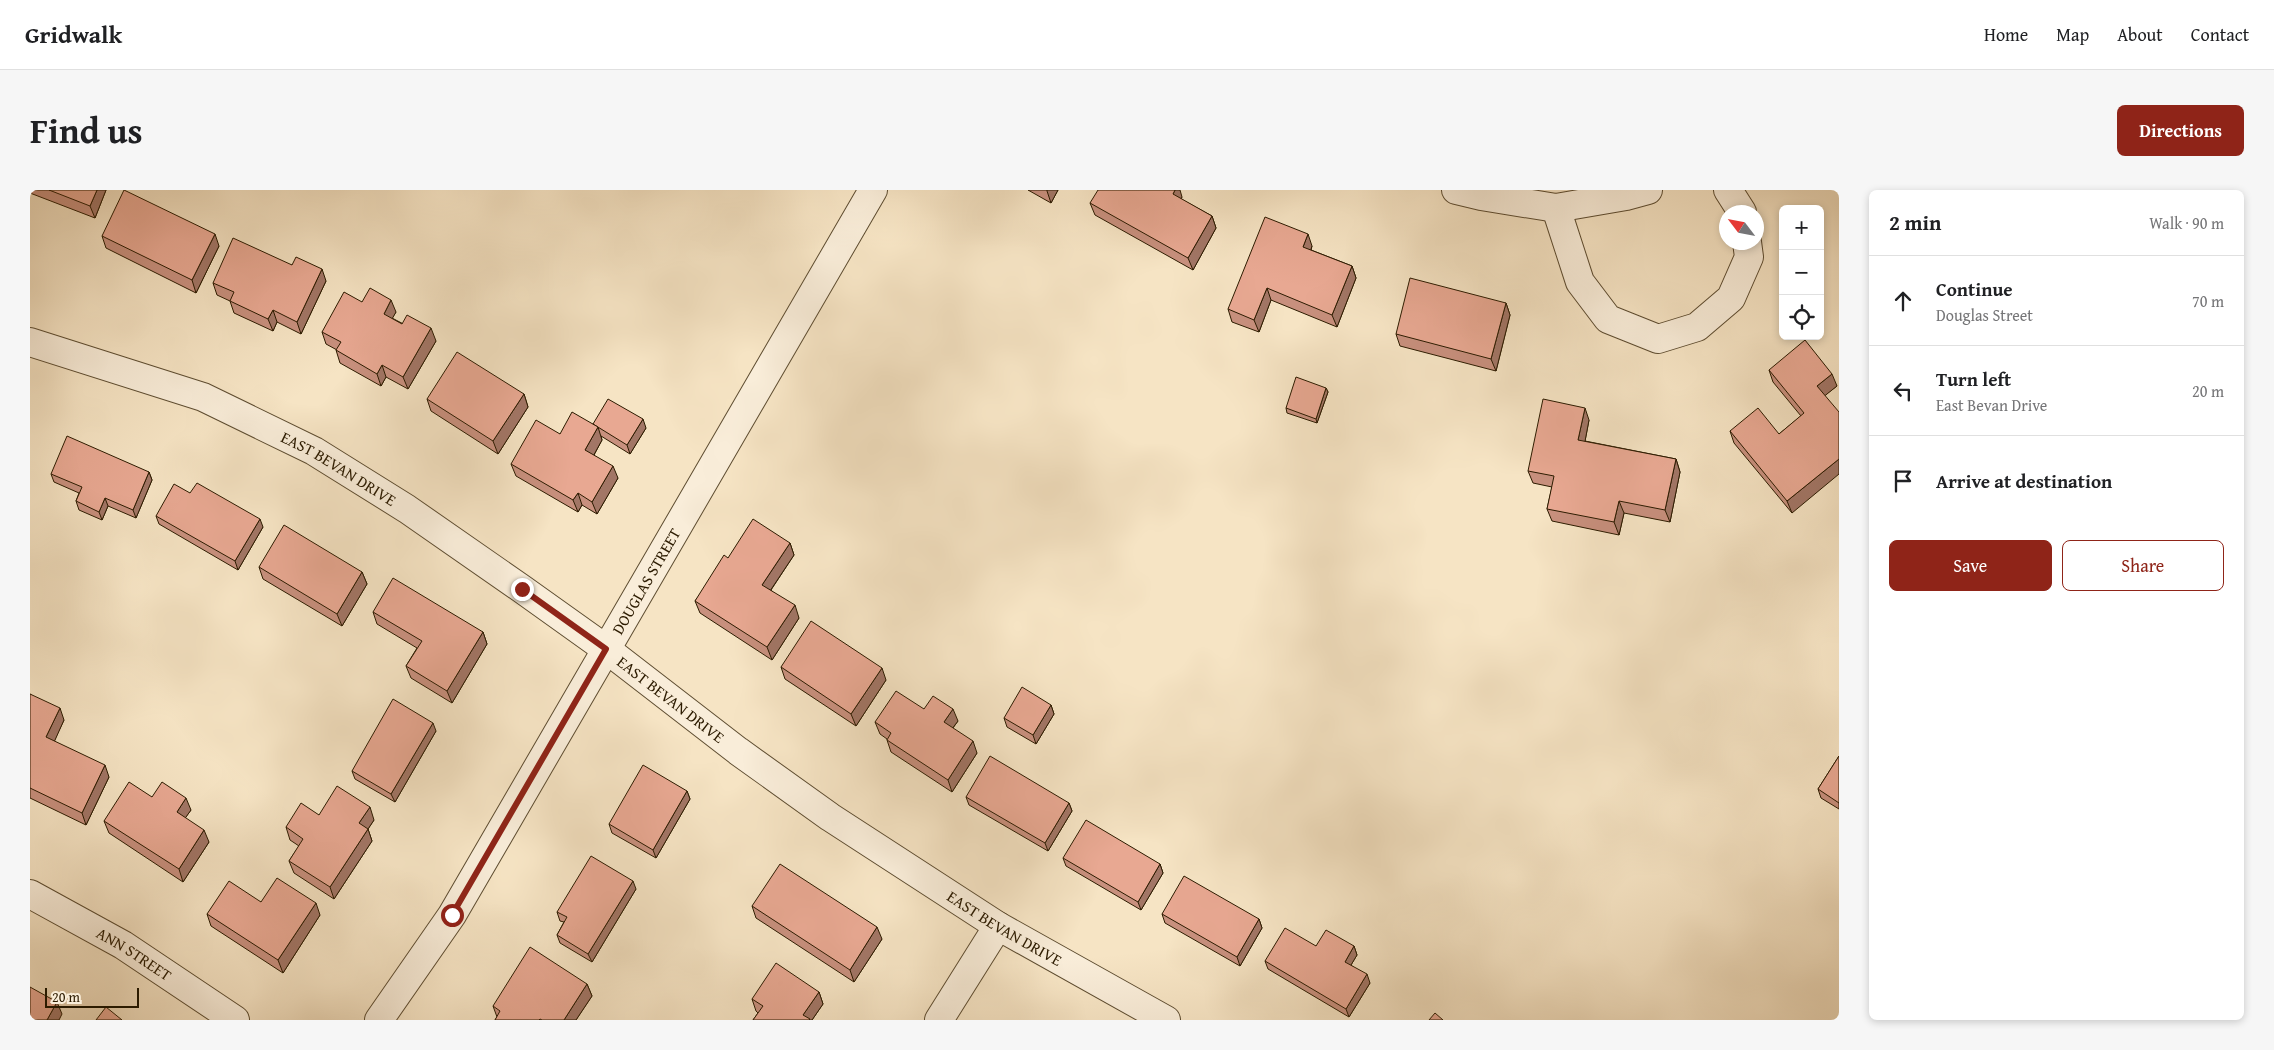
<!DOCTYPE html>
<html lang="en">
<head>
<meta charset="utf-8">
<style>
	:root { --surface:#fff; --page:#f6f6f6; --text:#202124; --muted:#757577; --line:#e0e0e0; --accent:#8f2418 }
	body { margin:0; font-family:"Gentium Book Plus",serif; background:var(--page); color:var(--text) }
	.controls { position:absolute; right:15px; top:15px; display:grid; overflow:hidden; border-radius:8px; box-shadow:0 2px 8px #0003 }
	.controls button { width:45px; height:45px; display:grid; place-items:center; padding:0; border:0; border-bottom:1px solid var(--line); background:var(--surface); color:var(--text); font:25px sans-serif }
	.compass { position:absolute; left:1689px; top:15px; width:45px; height:45px; border-radius:50%; background:var(--surface); box-shadow:0 2px 8px #0003; rotate:302deg }
	.scale { position:absolute; left:15px; bottom:12px; width:94px; box-sizing:border-box; padding-left:5px; border:2px solid #2c1b00; border-top:0; font-size:14px; line-height:18px; white-space:nowrap; color:#2c1b00; -webkit-text-stroke:4px #f9edd9; paint-order:stroke }
	.stop { position:absolute; width:15px; height:15px; margin:-11px; border:4px solid #8f2418; border-radius:50%; background:#fff }
	.stop.end { background:#8f2418; border-color:#fff; box-shadow:0 1px 5px #0008 }
	.list { margin:0; padding:0; list-style:none }
	h2 { display:flex; justify-content:space-between; align-items:center; height:65px; margin:0; padding:0 20px; font-size:21px }
	h2 small { font-size:16px; font-weight:400; color:var(--muted) }
	.list li { display:grid; grid-template-columns:32px 1fr auto; gap:15px; align-items:center; box-sizing:border-box; height:90px; padding:0 20px; border-top:1px solid var(--line) }
	.list b { display:block; font-size:19px; white-space:nowrap }
	.list p { margin:0; font-size:16px; white-space:nowrap; color:var(--muted) }
	.list em { font-size:16px; font-style:normal; color:var(--muted) }
	.actions { display:flex; gap:10px; padding:15px 20px }
	.actions a { flex:1; padding:11px 0; border:1px solid var(--accent); border-radius:8px; text-align:center; font-size:18px; color:var(--accent) }
	.actions .main { background:var(--accent); color:#fff }
	.icon { flex:none; width:28px; height:28px; fill:none; stroke:currentColor; stroke-width:2; stroke-linecap:round; stroke-linejoin:round }
	.map { position:relative; flex:none; width:1809px; height:830px; overflow:hidden; border-radius:8px }
	header { display:flex; align-items:center; gap:30px; box-sizing:border-box; height:70px; padding:0 25px; background:var(--surface); border-bottom:1px solid var(--line) }
	header strong { font-size:24px }
	nav { display:flex; gap:28px; margin-inline-start:auto; font-size:18px }
	.intro { display:flex; align-items:center; justify-content:space-between; box-sizing:border-box; height:120px; padding:0 30px }
	h1 { margin:0; font-size:35px }
	.button { padding:12px 22px; border-radius:8px; background:var(--accent); color:#fff; font-size:18px; font-weight:700 }
	main { display:flex; gap:30px; padding:0 30px }
	aside { flex:1; background:var(--surface); border-radius:8px; box-shadow:0 2px 8px #0003 }
	.map>svg:first-child { display:block }
	.lines { fill:none; stroke-linecap:round; stroke-linejoin:round }
	.street-casing { stroke:#5e4d31; stroke-width:30 }
	.street { stroke:#f9edd9; stroke-width:28 }
	.wall { fill:#c8907e; stroke:#2c1b00 }
	.shaded-wall { fill:#a27666; stroke:#2c1b00 }
	.building { fill:#e8a892; stroke:#2c1b00 }
	.route { stroke:#8f2418; stroke-width:6 }
	.labels { text-anchor:middle; dominant-baseline:central; stroke-width:5; stroke-linejoin:round; paint-order:stroke }
	.street-label { font-size:16px; fill:#2c1b00; stroke:#f9edd9 }
</style>
</head>
<body>
<header>
<strong>Gridwalk</strong>
<nav><a>Home</a><a>Map</a><a>About</a><a>Contact</a></nav>
</header>
<div class="intro"><h1>Find us</h1><a class="button">Directions</a></div>
<main>
<div class="map">
<svg width="1809" height="830" viewBox="0 0 1809 830">
	<rect width="100%" height="100%" fill="#f6e4c4"/>
	<filter id="stains"><feTurbulence type="fractalNoise" baseFrequency=".004" numOctaves="4"/><feColorMatrix values="0 0 0 0 .2 0 0 0 0 .09 0 0 0 0 .02 0 0 0 .5 -.17"/></filter>
	<radialGradient id="worn" r=".72"><stop offset=".6" stop-color="#630" stop-opacity="0"/><stop offset="1" stop-color="#630" stop-opacity=".3"/></radialGradient>
	<g class="lines">
		<!-- street casing -->
		<g class="street-casing">
			<g id="street">
				<polyline points="1426,0 1451,6 1526,18 1596,6 1618,0"/>
				<polyline points="1698,0 1712,22"/>
				<polyline points="1526,18 1550,92 1578,129 1628,149 1667,137 1701,108 1719,67 1717,52"/>
				<path id="s1" d="M0,152L173,207L284,261L377,319L492,399L576,459L708,561L800,627L968,736L1136,830"/>
				<path id="s2" d="M0,704L93,755L205,830"/>
				<path id="s3" d="M349,830L422,725L843,0"/>
				<polyline points="909,830 968,736"/>
			</g>
		</g>
		<!-- street -->
		<use href="#street" class="street"/>
	</g>
	<!-- wall -->
	<g class="wall">
		<polygon points="0,0 76,0 65,28 0,3"/>
		<polygon points="998,0 1028,0 1021,13"/>
		<polygon points="1152,7 1151,9 1182,26 1186,38 1163,80 1065,25 1060,13"/>
		<polygon points="72,46 189,56 166,103 76,58"/>
		<polygon points="1282,56 1281,60 1322,76 1326,88 1307,137 1241,110 1229,142 1202,132 1198,119"/>
		<polygon points="262,75 296,91 271,144 247,132 243,141 204,123 200,111 187,105 183,93"/>
		<polygon points="332,112 366,122 362,128 406,151 378,199 356,187 351,196 310,173 306,160 307,160 296,154 292,142"/>
		<polygon points="1476,113 1480,125 1466,181 1370,156 1366,144"/>
		<polygon points="1739,180 1807,196 1795,205 1762,323 1704,253 1700,241 1749,244 1771,226 1743,192"/>
		<polygon points="1296,198 1298,202 1287,233 1257,223 1256,218"/>
		<polygon points="494,204 498,217 468,264 401,221 397,209"/>
		<polygon points="1559,230 1555,251 1646,269 1650,282 1640,332 1594,323 1589,345 1522,331 1517,319 1522,297 1503,293 1498,281"/>
		<polygon points="563,234 616,238 600,264 571,246 572,250 564,265 588,288 567,324 552,315 548,322 486,286 481,274 530,244"/>
		<polygon points="119,282 122,290 106,328 78,316 72,330 49,320 46,311 49,303 24,292 21,284"/>
		<polygon points="126,326 233,337 208,380 129,334"/>
		<polygon points="760,353 764,365 741,400 769,428 742,470 670,423 665,411 698,368"/>
		<polygon points="229,377 332,382 337,394 312,436 233,389"/>
		<polygon points="343,422 453,442 457,454 422,513 381,488 376,476 387,458 347,434"/>
		<polygon points="751,477 856,490 826,536 755,489"/>
		<polygon points="0,504 34,530 24,551 79,587 56,635 0,608"/>
		<polygon points="1021,515 1024,524 1006,554 977,537 974,528"/>
		<polygon points="894,519 928,531 923,538 947,563 922,602 861,562 857,550 857,549 850,544 845,532"/>
		<polygon points="406,541 365,612 325,589 322,581"/>
		<polygon points="1809,566 1809,619 1791,608 1788,599"/>
		<polygon points="657,601 660,609 626,668 582,643 579,634"/>
		<polygon points="122,607 161,620 155,628 179,652 153,692 79,643 74,631"/>
		<polygon points="936,607 1039,613 1042,621 1018,661 939,615"/>
		<polygon points="289,625 344,630 338,639 342,651 304,709 264,683 259,671 269,656 260,650 256,637"/>
		<polygon points="1033,668 1130,674 1133,683 1111,720 1036,676"/>
		<polygon points="606,699 562,772 530,753 527,745 534,732 530,731 527,722"/>
		<polygon points="231,712 290,725 253,783 181,736 177,724"/>
		<polygon points="722,716 852,749 824,792 726,728"/>
		<polygon points="1132,724 1229,729 1232,738 1210,776 1135,733"/>
		<polygon points="1286,756 1324,756 1327,765 1321,775 1340,793 1319,827 1238,779 1235,771"/>
		<polygon points="557,794 562,806 546,830 465,830 467,827 463,816"/>
		<polygon points="789,802 793,814 782,830 723,830 728,823 726,821 722,809"/>
	</g>
	<!-- shaded-wall -->
	<g class="shaded-wall">
		<polygon points="67,0 76,0 65,28 60,16"/>
		<polygon points="1017,0 1028,0 1021,13 1017,1"/>
		<polygon points="1145,0 1150,0 1152,7 1147,16 1143,4"/>
		<polygon points="1182,26 1186,38 1163,80 1158,68"/>
		<polygon points="185,44 189,56 166,103 162,90"/>
		<polygon points="1278,44 1282,56 1278,69 1273,57"/>
		<polygon points="1322,76 1326,88 1307,137 1302,125"/>
		<polygon points="292,79 296,91 271,144 267,132"/>
		<polygon points="1237,98 1241,110 1229,142 1224,130"/>
		<polygon points="361,110 366,122 358,136 354,124"/>
		<polygon points="1476,113 1480,125 1466,181 1461,169"/>
		<polygon points="243,120 247,132 243,141 238,129"/>
		<polygon points="401,138 406,151 378,199 373,187"/>
		<polygon points="352,175 356,187 351,196 347,184"/>
		<polygon points="1802,184 1807,196 1792,208 1787,196"/>
		<polygon points="1296,198 1298,202 1287,233 1286,229"/>
		<polygon points="494,204 498,217 468,264 463,251"/>
		<polygon points="1555,218 1559,230 1553,262 1548,250"/>
		<polygon points="613,229 616,238 600,264 597,255"/>
		<polygon points="568,237 572,250 560,272 555,260"/>
		<polygon points="1646,269 1650,282 1640,332 1635,320"/>
		<polygon points="1809,269 1809,284 1762,323 1757,311"/>
		<polygon points="583,276 588,288 567,324 562,312"/>
		<polygon points="119,282 122,290 106,328 103,320"/>
		<polygon points="548,303 552,315 548,322 543,310"/>
		<polygon points="75,308 78,316 72,330 69,322"/>
		<polygon points="1589,311 1594,323 1589,345 1584,332"/>
		<polygon points="230,329 233,337 208,380 205,371"/>
		<polygon points="760,353 764,365 736,407 732,395"/>
		<polygon points="332,382 337,394 312,436 307,424"/>
		<polygon points="765,415 769,428 742,470 737,457"/>
		<polygon points="453,442 457,454 422,513 417,501"/>
		<polygon points="852,478 856,490 826,536 821,524"/>
		<polygon points="1021,515 1024,524 1006,554 1003,545"/>
		<polygon points="30,518 34,530 21,559 16,547"/>
		<polygon points="923,519 928,531 918,544 914,532"/>
		<polygon points="403,533 406,541 365,612 361,604"/>
		<polygon points="943,551 947,563 922,602 918,590"/>
		<polygon points="75,575 79,587 56,635 52,623"/>
		<polygon points="657,601 660,609 626,668 623,660"/>
		<polygon points="156,608 161,620 151,634 147,622"/>
		<polygon points="1039,613 1042,621 1018,661 1015,653"/>
		<polygon points="340,617 344,630 334,645 329,633"/>
		<polygon points="338,639 342,651 304,709 300,697"/>
		<polygon points="174,640 179,652 153,692 149,679"/>
		<polygon points="1130,674 1133,683 1111,720 1108,712"/>
		<polygon points="603,691 606,699 562,772 558,764"/>
		<polygon points="286,713 290,725 253,783 248,770"/>
		<polygon points="1229,729 1232,738 1210,776 1207,767"/>
		<polygon points="847,737 852,749 824,792 820,780"/>
		<polygon points="1324,756 1327,765 1318,780 1315,772"/>
		<polygon points="1337,784 1340,793 1319,827 1316,819"/>
		<polygon points="557,794 562,806 546,830 534,830"/>
		<polygon points="789,802 793,814 782,830 775,830 773,825"/>
		<polygon points="27,812 32,824 29,830 17,830"/>
	</g>
	<!-- building -->
	<g class="building">
		<polygon points="19,0 67,0 60,16"/>
		<polygon points="94,0 185,44 162,90 72,46"/>
		<polygon points="1068,0 1145,0 1143,4 1182,26 1158,68 1060,13"/>
		<polygon points="1235,27 1278,44 1273,57 1322,76 1302,125 1237,98 1224,130 1198,119"/>
		<polygon points="203,48 262,75 266,67 292,79 267,132 243,120 238,129 200,111 204,102 183,93"/>
		<polygon points="1380,88 1476,113 1461,169 1366,144"/>
		<polygon points="340,98 361,110 354,124 372,134 377,125 401,138 373,187 352,175 347,184 306,160 311,152 292,142 314,102 332,112"/>
		<polygon points="1775,150 1802,184 1787,196 1809,222 1809,269 1757,311 1700,241 1728,218 1749,244 1774,223 1739,180"/>
		<polygon points="427,162 494,204 463,251 397,209"/>
		<polygon points="1266,187 1296,198 1286,229 1256,218"/>
		<polygon points="578,209 613,229 597,255 563,234"/>
		<polygon points="1513,209 1555,218 1548,250 1646,269 1635,320 1589,311 1584,332 1517,319 1524,286 1498,281"/>
		<polygon points="542,222 568,237 555,260 583,276 562,312 548,303 543,310 481,274 506,230 530,244"/>
		<polygon points="37,246 119,282 103,320 75,308 69,322 46,311 52,297 21,284"/>
		<polygon points="167,293 230,329 205,371 126,326 144,294 160,303"/>
		<polygon points="723,329 760,353 732,395 765,415 737,457 665,411 694,365 698,368"/>
		<polygon points="254,335 332,382 307,424 229,377"/>
		<polygon points="363,388 453,442 417,501 376,476 392,451 343,422"/>
		<polygon points="781,431 852,478 821,524 751,477"/>
		<polygon points="992,497 1021,515 1003,545 974,528"/>
		<polygon points="866,501 894,519 903,506 923,519 914,532 943,551 918,590 857,550 861,543 845,532"/>
		<polygon points="0,504 30,518 16,547 75,575 52,623 0,598"/>
		<polygon points="363,509 403,533 361,604 322,581"/>
		<polygon points="960,566 1039,613 1015,653 936,607"/>
		<polygon points="1809,566 1809,613 1788,599"/>
		<polygon points="613,575 657,601 623,660 579,634"/>
		<polygon points="99,592 122,607 132,592 156,608 147,622 174,640 149,679 74,631"/>
		<polygon points="307,596 340,617 329,633 338,639 300,697 259,671 273,649 256,637 271,613 289,625"/>
		<polygon points="1056,630 1130,674 1108,712 1033,668"/>
		<polygon points="561,666 603,691 558,764 527,745 537,727 527,722"/>
		<polygon points="750,674 847,737 820,780 722,716"/>
		<polygon points="1154,686 1229,729 1207,767 1132,724"/>
		<polygon points="247,688 286,713 248,770 177,724 199,691 231,712"/>
		<polygon points="1255,738 1286,756 1296,740 1324,756 1315,772 1337,784 1316,819 1235,771"/>
		<polygon points="500,757 557,794 534,830 512,830 510,829 509,830 465,830 470,821 463,816"/>
		<polygon points="746,773 789,802 773,825 780,829 779,830 723,830 733,816 722,809"/>
		<polygon points="0,797 27,812 17,830 0,830"/>
		<polygon points="76,817 92,830 66,830"/>
		<polygon points="1405,823 1413,830 1399,830"/>
	</g>
	<g class="lines">
		<!-- route -->
		<polyline class="route" points="422,725 576,459 492,399"/>
	</g>
	<g class="labels">
		<!-- street labels -->
		<g class="street-label">
			<text stroke="none"><textPath href="#s1" startOffset="335">EAST BEVAN DRIVE</textPath></text>
			<text stroke="none"><textPath href="#s3" startOffset="514">DOUGLAS STREET</textPath></text>
			<text stroke="none"><textPath href="#s1" startOffset="740">EAST BEVAN DRIVE</textPath></text>
			<text stroke="none"><textPath href="#s1" startOffset="1145">EAST BEVAN DRIVE</textPath></text>
			<text stroke="none"><textPath href="#s2" startOffset="120">ANN STREET</textPath></text>
		</g>
	</g>
	<rect width="100%" height="100%" filter="url(#stains)"/>
	<rect width="100%" height="100%" fill="url(#worn)"/>
</svg>
<div class="controls">
<button>+</button>
<button>−</button>
<button><svg class="icon" aria-label="locate" viewBox="0 0 24 24"><circle cx="12" cy="12" r="6"/><path d="M12 2v4M12 18v4M2 12h4M18 12h4"/></svg></button>
</div>
<svg class="compass" viewBox="-18 -18 36 36"><path d="M0-13l5 13h-10z" fill="#e53935"/><path d="M0 13l5-13h-10z" fill="#757577"/></svg>
<div class="scale">20 m</div>
<div class="stop" style="left:422px;top:725px"></div>
<div class="stop end" style="left:492px;top:399px"></div>
</div>
<aside>
<h2>2 min<small>Walk · 90 m</small></h2>
<ul class="list">
<li><svg class="icon" aria-label="ahead" viewBox="0 0 24 24"><path d="M12 20V5M6 11l6-6 6 6"/></svg><div><b>Continue</b><p>Douglas Street</p></div><em>70 m</em></li>
<li><svg class="icon" aria-label="left" viewBox="0 0 24 24"><path d="M17 20v-9H6M10 6l-5 5 5 5"/></svg><div><b>Turn left</b><p>East Bevan Drive</p></div><em>20 m</em></li>
<li><svg class="icon" aria-label="arrive" viewBox="0 0 24 24"><path d="M6 21V4h12l-3 4 3 4H6"/></svg><div><b>Arrive at destination</b></div></li>
</ul>
<div class="actions"><a class="main">Save</a><a>Share</a></div>
</aside>
</main>
</body>
</html>
